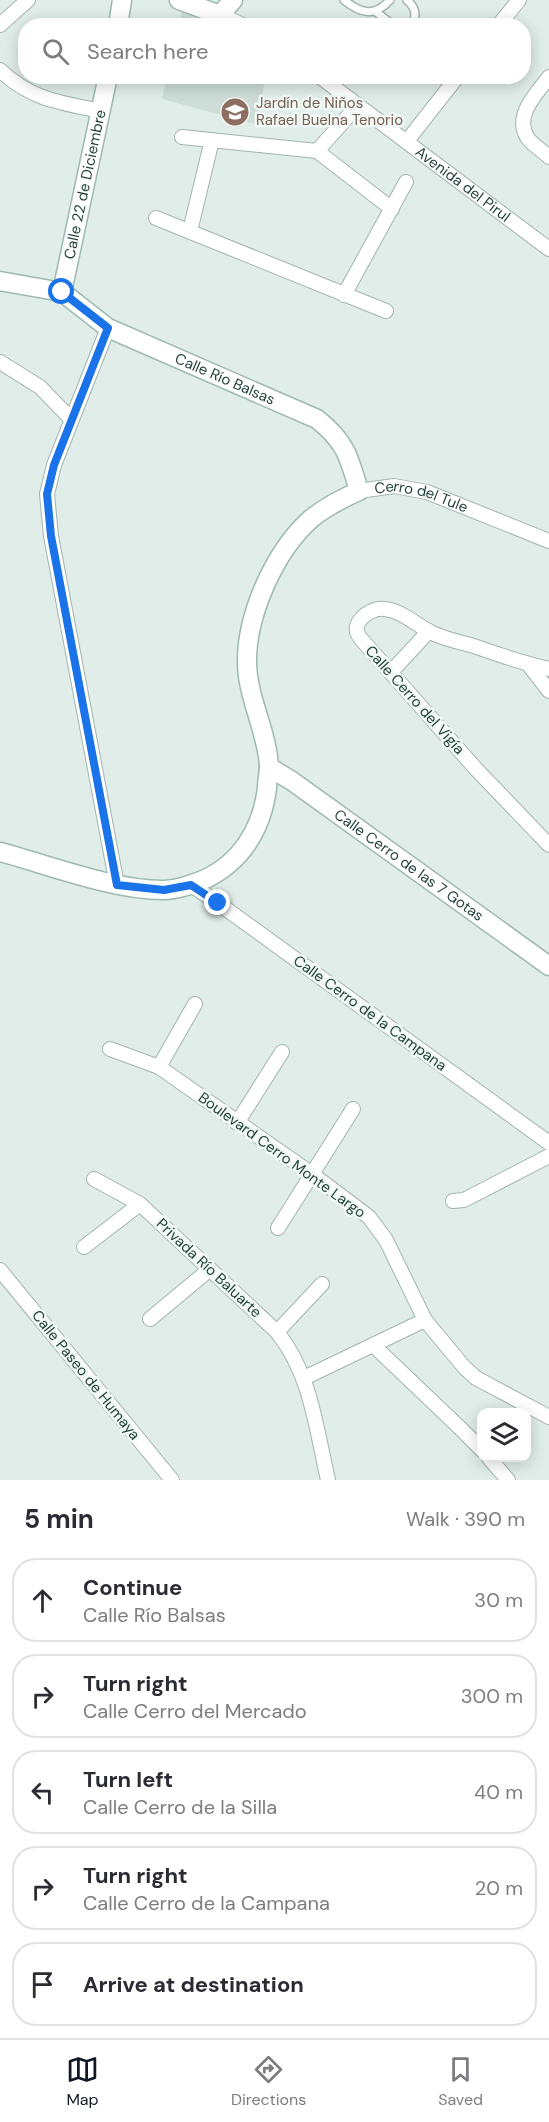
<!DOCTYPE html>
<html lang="en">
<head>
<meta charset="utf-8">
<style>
	:root { --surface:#fff; --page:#f2f2f3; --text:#2b2b33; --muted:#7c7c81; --line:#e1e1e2; --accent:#111827 }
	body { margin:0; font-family:"DM Sans",sans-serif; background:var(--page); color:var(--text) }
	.controls { position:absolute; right:18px; bottom:18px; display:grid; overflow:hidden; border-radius:12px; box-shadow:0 3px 15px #0003 }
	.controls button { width:54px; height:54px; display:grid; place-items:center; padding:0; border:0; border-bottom:2px solid var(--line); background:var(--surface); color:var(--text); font:30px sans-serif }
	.stop { position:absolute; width:18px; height:18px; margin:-14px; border:4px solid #1a73e8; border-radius:50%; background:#fff }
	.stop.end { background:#1a73e8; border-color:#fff; box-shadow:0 2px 6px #0008 }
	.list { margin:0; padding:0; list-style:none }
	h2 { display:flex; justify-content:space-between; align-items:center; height:78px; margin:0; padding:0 24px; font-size:26px }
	h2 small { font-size:20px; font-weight:400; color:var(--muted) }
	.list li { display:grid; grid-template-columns:39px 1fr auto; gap:18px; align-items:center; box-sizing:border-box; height:84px; margin:0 12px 12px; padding:0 12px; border:2px solid var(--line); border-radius:24px }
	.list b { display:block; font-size:22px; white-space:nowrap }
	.list p { margin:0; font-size:20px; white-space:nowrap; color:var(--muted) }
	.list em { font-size:20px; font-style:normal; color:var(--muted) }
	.icon { flex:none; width:33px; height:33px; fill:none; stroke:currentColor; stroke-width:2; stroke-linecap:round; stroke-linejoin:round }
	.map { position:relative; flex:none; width:549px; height:1480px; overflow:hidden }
	.search { position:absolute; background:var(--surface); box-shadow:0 3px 15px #0003; left:18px; right:18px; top:18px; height:66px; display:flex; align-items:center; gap:15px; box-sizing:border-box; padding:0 21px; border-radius:24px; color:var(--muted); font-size:22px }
	.sheet { height:558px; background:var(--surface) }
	nav { display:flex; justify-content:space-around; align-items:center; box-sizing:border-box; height:84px; border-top:2px solid var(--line); background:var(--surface); font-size:16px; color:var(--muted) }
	nav a { display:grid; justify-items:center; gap:3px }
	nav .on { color:var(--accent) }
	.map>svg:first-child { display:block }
	.built { fill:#ceddd7 }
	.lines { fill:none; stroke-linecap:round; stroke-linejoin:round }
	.lane-casing { stroke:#a2b5b0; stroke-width:10 }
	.street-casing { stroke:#a2b5b0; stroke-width:16 }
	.secondary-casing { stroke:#9dbab1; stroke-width:21 }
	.lane { stroke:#fff; stroke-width:7 }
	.street { stroke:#fff; stroke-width:14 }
	.secondary { stroke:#fff; stroke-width:18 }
	.route { stroke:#1a73e8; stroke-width:8 }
	.labels { text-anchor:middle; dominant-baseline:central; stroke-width:5; stroke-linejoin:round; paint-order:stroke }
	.education-label { font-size:15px; fill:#785e54; stroke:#f1f9f5; text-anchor:start }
	.street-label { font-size:15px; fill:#1f3f38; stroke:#f1f9f5 }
</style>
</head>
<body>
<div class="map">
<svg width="549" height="1480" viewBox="0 0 549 1480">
	<rect width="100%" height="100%" fill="#e0ede8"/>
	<!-- built -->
	<g class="built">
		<polygon points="182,11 224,25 179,26"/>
		<polygon points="167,77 265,77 258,125 162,99"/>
	</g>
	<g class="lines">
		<!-- lane casing -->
		<g class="lane-casing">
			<g id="lane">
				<path d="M344,0C361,14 375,17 390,0"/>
				<path d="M407,0C415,7 419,17 409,26"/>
				<polyline points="375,11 394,26"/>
			</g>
		</g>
		<!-- street casing -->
		<g class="street-casing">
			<g id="street">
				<polyline points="220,15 245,26"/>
				<polyline points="0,25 28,0"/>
				<polyline points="498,26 519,0"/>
				<path d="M0,70C31,100 62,103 101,111"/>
				<path id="s1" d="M319,76L549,249"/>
				<path d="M549,77C537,93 514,115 527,137C531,144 543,151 549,157"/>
				<polyline points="182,137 317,151 392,209"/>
				<polyline points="407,141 458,76"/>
				<polyline points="317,151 358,105"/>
				<polyline points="156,218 386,311"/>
				<polyline points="190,231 212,140"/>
				<polyline points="344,295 406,182"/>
				<polyline points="108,328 54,465 47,494 51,536 117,885"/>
				<polyline points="0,362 40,387 71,419"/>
				<path id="s2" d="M359,491L394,486L427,492L549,541"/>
				<polyline points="528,664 549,691"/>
				<path d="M549,669C523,663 499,655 474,646C459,642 444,639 430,632C415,624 402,611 385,609C373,607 354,619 357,632C358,635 360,638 362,640L476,769L549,845"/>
				<polyline points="391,672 429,631"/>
				<polyline points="191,885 218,903 549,1143"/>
				<polyline points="110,1049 159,1067 312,1174 369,1217 386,1240 425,1320 464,1367 476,1378 549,1417"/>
				<polyline points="159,1067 195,1004"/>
				<polyline points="237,1123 282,1052"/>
				<path d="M94,1179L140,1204L277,1332C311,1374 316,1428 328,1480"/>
				<polyline points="453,1201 464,1200 549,1156"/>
				<polyline points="278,1228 353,1109"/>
				<polyline points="84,1247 140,1204"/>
				<polyline points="0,1270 172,1480"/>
				<polyline points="150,1319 210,1269"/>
				<polyline points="277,1332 322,1284"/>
				<polyline points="373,1345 459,1427 482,1450"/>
				<polyline points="304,1378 425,1320"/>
				<polyline points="489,1458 508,1480"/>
			</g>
		</g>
		<!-- secondary casing -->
		<g class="secondary-casing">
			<g id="secondary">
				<polyline points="179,0 220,15 233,0"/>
				<polyline points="118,26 122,0"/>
				<path id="s3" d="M0,281L62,292L108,328L317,419C346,442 349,457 359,491C343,498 327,506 312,518C275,550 246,615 247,664C248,699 267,731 269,766C269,773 267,781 267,788C262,829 241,863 203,880C190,885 177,890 163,890C113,890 49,865 0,852"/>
				<path id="s4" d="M62,292L108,76"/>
				<path id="s5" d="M269,767L292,781L549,966"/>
			</g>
		</g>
		<!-- lane -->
		<use href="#lane" class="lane"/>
		<!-- street -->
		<use href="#street" class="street"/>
		<!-- secondary -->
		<use href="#secondary" class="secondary"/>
	</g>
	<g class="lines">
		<!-- route -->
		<polyline class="route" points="62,292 108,328 54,465 47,494 51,536 117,885 164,890 191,885 218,903"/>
	</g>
	<!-- icons -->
	<defs>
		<g id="school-disc" transform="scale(1.5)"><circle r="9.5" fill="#8d6e63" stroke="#f1f9f5"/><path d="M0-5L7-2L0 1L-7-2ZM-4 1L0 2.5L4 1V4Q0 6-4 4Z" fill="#fff"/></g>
	</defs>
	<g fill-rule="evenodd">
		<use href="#school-disc" x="235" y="112"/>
	</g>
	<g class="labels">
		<!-- education labels -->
		<g class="education-label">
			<text x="256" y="103">Jardín de Niños<tspan x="256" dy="17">Rafael Buelna Tenorio</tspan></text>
		</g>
		<!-- street labels -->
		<g class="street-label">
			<text stroke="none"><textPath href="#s4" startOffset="110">Calle 22 de Diciembre</textPath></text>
			<text stroke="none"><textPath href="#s1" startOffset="180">Avenida del Pirul</textPath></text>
			<text stroke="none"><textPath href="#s3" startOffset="249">Calle Río Balsas</textPath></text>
			<text stroke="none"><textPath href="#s2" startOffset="64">Cerro del Tule</textPath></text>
			<text transform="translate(415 700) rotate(48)">Calle Cerro del Vigía</text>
			<text stroke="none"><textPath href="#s5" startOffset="171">Calle Cerro de las 7 Gotas</textPath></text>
			<text transform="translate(370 1013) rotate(36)">Calle Cerro de la Campana</text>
			<text transform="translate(282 1155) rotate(36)">Boulevard Cerro Monte Largo</text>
			<text transform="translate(209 1268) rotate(43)">Privada Río Baluarte</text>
			<text transform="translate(86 1375) rotate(51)">Calle Paseo de Humaya</text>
		</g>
	</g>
</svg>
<div class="controls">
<button><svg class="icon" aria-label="layers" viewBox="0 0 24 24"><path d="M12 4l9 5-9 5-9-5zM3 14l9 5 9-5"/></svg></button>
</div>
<div class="stop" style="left:62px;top:292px"></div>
<div class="stop end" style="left:218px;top:903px"></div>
<div class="search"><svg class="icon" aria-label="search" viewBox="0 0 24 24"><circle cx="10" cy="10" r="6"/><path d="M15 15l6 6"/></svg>Search here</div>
</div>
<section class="sheet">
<h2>5 min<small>Walk · 390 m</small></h2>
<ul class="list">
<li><svg class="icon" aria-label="ahead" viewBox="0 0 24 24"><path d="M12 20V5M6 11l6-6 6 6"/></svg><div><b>Continue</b><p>Calle Río Balsas</p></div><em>30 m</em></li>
<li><svg class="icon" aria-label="right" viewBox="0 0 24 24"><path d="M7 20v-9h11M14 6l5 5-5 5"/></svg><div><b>Turn right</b><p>Calle Cerro del Mercado</p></div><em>300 m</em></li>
<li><svg class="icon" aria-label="left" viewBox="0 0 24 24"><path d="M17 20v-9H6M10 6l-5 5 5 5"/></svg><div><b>Turn left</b><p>Calle Cerro de la Silla</p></div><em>40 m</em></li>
<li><svg class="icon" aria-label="right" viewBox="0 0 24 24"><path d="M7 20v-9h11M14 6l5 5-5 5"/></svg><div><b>Turn right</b><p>Calle Cerro de la Campana</p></div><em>20 m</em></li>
<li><svg class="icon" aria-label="arrive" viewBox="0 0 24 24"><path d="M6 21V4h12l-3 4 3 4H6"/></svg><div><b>Arrive at destination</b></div></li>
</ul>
</section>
<nav>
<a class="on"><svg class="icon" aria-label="map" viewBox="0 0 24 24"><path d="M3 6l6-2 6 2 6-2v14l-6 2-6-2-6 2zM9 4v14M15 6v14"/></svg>Map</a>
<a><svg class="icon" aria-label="directions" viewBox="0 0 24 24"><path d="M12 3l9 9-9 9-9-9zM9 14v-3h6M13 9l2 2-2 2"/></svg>Directions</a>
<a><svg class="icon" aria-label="saved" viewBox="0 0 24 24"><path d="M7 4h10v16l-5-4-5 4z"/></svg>Saved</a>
</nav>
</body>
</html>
